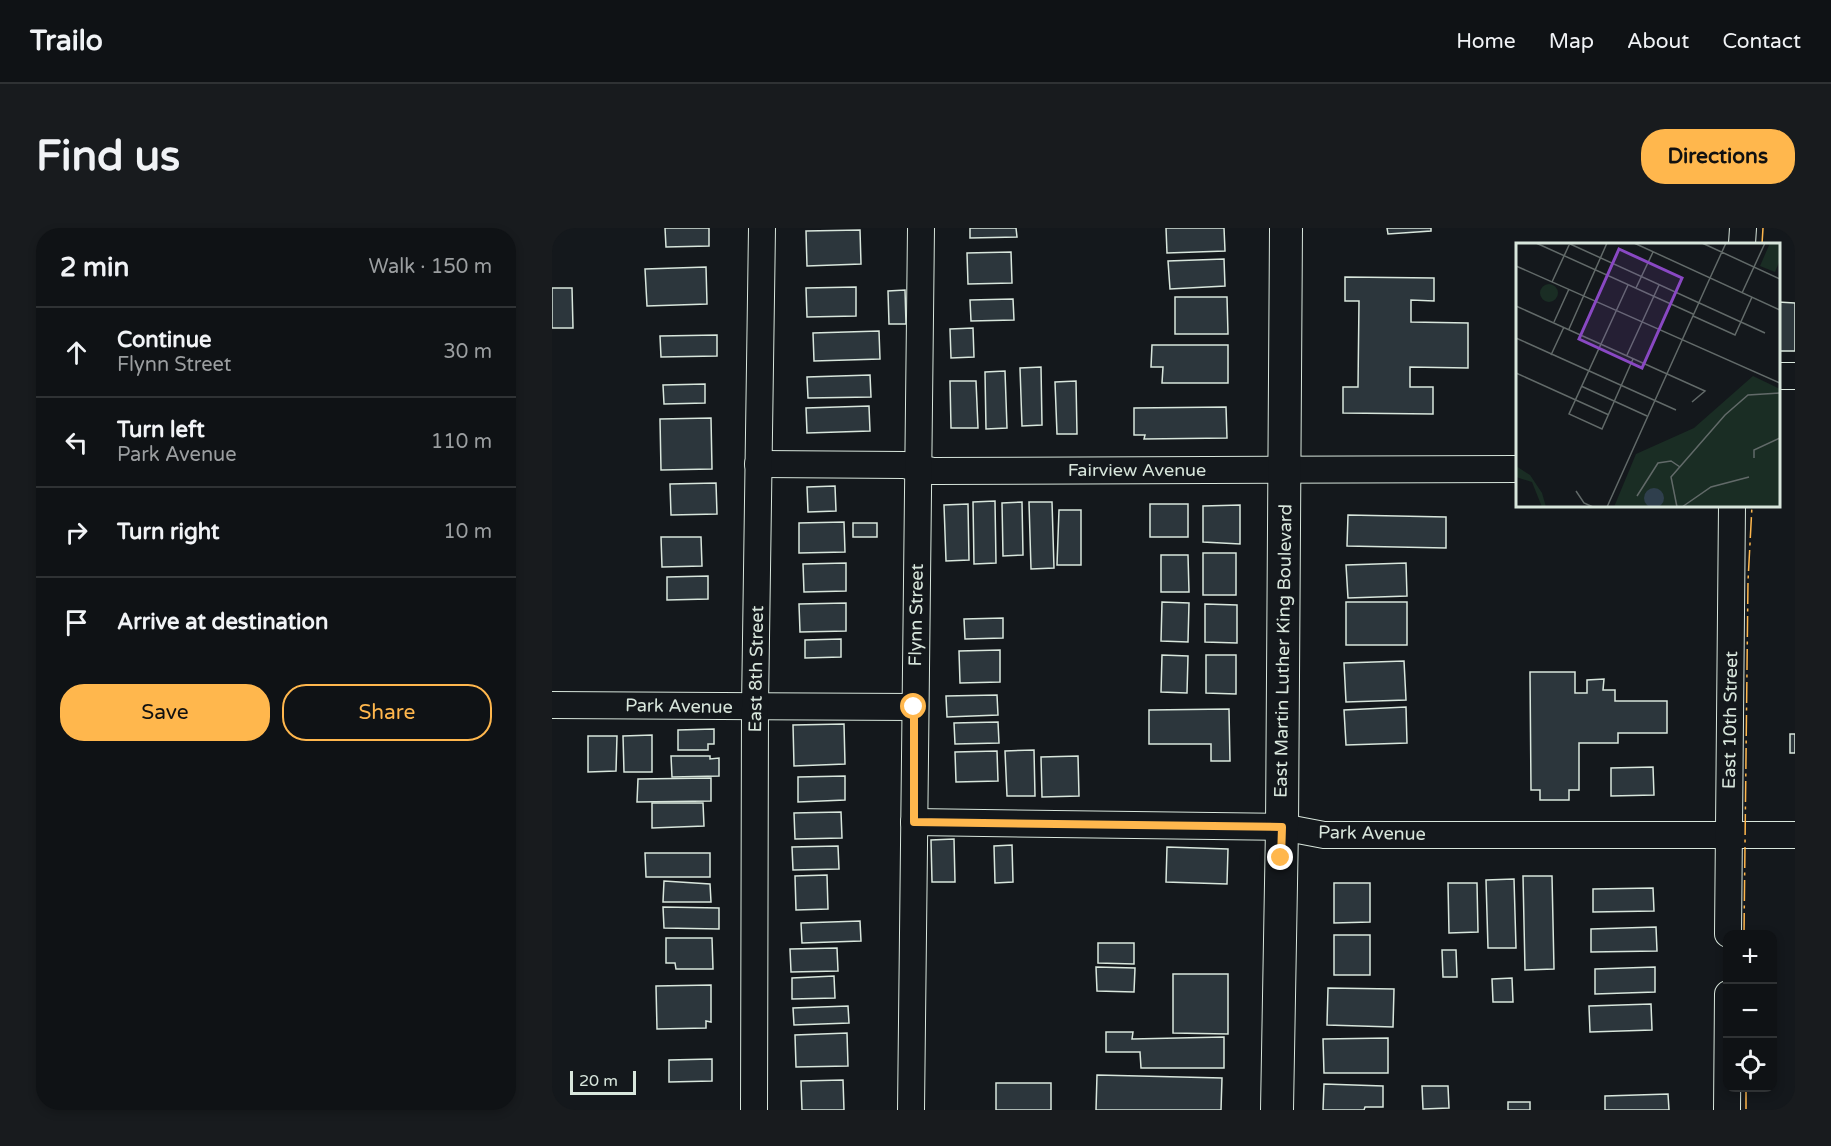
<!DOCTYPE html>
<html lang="en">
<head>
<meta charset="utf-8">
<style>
	:root { --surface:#0f1215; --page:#181b1e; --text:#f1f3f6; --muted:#9b9ea0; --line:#2f3234; --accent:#ffb74d }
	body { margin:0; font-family:"Varela Round",sans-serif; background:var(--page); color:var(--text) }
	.controls { position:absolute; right:18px; bottom:18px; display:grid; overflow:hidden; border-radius:12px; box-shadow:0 3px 9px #0003 }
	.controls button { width:54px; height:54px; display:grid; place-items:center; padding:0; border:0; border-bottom:2px solid var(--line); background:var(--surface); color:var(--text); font:30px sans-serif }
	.scale { position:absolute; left:18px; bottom:15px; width:66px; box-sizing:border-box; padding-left:6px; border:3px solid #d8e6dc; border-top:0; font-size:16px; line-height:21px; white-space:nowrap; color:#d8e6dc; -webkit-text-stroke:4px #14181c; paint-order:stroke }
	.stop { position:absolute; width:18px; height:18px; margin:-14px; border:4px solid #ffb74d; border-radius:50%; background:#fff }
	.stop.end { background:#ffb74d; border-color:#fff; box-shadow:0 2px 6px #0008 }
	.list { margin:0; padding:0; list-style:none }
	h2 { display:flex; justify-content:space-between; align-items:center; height:78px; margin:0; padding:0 24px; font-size:26px }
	h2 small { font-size:20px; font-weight:400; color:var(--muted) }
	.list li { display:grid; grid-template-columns:39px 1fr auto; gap:18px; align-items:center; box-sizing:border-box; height:90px; padding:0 24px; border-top:2px solid var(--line) }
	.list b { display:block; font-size:22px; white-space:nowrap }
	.list p { margin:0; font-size:20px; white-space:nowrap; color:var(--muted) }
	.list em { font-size:20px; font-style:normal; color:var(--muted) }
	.actions { display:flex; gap:12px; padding:18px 24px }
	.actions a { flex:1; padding:14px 0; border:2px solid var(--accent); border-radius:24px; text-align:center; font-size:21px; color:var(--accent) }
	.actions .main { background:var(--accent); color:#111 }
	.icon { flex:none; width:33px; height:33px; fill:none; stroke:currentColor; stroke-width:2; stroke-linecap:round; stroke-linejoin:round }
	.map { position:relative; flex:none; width:1243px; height:882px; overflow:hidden; border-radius:24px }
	header { display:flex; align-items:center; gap:36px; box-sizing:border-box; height:84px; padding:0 30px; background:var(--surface); border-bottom:2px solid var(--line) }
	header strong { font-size:28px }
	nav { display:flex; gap:33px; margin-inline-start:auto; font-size:21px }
	.intro { display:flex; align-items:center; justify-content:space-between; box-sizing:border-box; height:144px; padding:0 36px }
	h1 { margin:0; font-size:42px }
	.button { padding:15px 27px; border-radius:24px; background:var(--accent); color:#111; font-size:21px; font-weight:700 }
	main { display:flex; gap:36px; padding:0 36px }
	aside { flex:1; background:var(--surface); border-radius:24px; box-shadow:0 3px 9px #0003 }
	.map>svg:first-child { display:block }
	.building { fill:#2c363c; stroke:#d8e6dc; stroke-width:1.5 }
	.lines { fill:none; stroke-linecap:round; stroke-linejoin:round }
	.minor-casing { stroke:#d8e6dc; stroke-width:28 }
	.major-casing { stroke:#d8e6dc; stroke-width:34 }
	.minor { stroke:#14181c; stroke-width:26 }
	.major { stroke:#14181c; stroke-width:32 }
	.power { stroke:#ffb74d; stroke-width:1.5; stroke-dasharray:21 4.5 3 4.5; stroke-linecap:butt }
	.route { stroke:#ffb74d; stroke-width:8 }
	.labels { text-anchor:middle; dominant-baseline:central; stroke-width:4.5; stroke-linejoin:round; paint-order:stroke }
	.street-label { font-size:18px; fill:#d8e6dc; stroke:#14181c }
	.inset-road { fill:none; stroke:#626a69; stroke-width:1.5 }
	.view { fill:#8948c3; fill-opacity:0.15; stroke:#8948c3; stroke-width:3 }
	.inset-edge { fill:none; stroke:#d8e6dc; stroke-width:3 }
</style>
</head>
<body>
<header>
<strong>Trailo</strong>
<nav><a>Home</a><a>Map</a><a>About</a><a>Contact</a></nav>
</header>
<div class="intro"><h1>Find us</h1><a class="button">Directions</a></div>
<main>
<aside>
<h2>2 min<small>Walk · 150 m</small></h2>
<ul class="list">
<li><svg class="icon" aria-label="ahead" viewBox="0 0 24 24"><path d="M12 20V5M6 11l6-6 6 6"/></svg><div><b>Continue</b><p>Flynn Street</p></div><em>30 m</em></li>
<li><svg class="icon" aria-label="left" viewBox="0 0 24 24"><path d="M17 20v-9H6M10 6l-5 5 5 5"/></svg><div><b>Turn left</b><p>Park Avenue</p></div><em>110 m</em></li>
<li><svg class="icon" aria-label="right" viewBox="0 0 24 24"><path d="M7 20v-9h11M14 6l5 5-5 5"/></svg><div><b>Turn right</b></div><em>10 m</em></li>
<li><svg class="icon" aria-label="arrive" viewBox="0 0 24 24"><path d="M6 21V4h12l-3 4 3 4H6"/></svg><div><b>Arrive at destination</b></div></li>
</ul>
<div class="actions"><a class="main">Save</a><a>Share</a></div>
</aside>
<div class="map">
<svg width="1243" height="882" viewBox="0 0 1243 882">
	<rect width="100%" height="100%" fill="#14181c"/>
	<!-- building -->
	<g class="building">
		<polygon points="113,0 157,0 157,18 114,19"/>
		<polygon points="418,0 464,0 465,9 418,10"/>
		<polygon points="614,0 672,0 673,23 615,25"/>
		<polygon points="835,0 879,0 879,3 836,6"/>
		<polygon points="308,2 309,36 255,38 254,3"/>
		<polygon points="459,24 460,55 416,56 415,25"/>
		<polygon points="672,31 673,58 618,61 616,33"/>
		<polygon points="154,39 155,76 95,78 93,41"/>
		<polygon points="793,49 882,50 882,73 859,72 859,94 916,95 916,140 858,139 858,159 881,159 881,186 791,185 791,159 806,159 807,73 793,73"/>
		<polygon points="304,59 304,88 255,89 254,60"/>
		<polygon points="0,60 20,60 21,100 0,100"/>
		<polygon points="353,62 354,96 337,96 336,63"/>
		<polygon points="623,69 675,69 676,106 623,106"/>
		<polygon points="461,71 462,92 419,93 418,72"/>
		<polygon points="1226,74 1243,75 1243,123 1226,123"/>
		<polygon points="421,100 422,129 399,130 398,101"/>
		<polygon points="327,103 328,131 262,133 261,105"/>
		<polygon points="165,107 165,128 109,129 108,108"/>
		<polygon points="600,117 676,117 676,155 610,155 611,139 599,139"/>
		<polygon points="489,139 490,197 470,198 468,140"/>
		<polygon points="453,143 455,200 434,201 433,144"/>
		<polygon points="318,147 319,169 256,170 255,149"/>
		<polygon points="398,153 424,153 426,200 399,200"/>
		<polygon points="524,153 525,206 505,206 503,154"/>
		<polygon points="153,156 153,175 112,176 111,157"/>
		<polygon points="317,178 318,203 255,205 254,180"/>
		<polygon points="674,179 675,210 592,211 593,207 582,207 582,180"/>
		<polygon points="159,190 160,241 109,242 108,191"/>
		<polygon points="164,255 165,286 119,287 118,256"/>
		<polygon points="283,258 284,283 256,284 255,259"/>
		<polygon points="443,273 444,335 422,336 421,274"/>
		<polygon points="470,274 471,327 451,328 450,275"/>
		<polygon points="477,274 500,274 502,340 479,341"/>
		<polygon points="416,276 417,332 394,333 392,277"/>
		<rect x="598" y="276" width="38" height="33"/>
		<polygon points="688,277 688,316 651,314 651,278"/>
		<polygon points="507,282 529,282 529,337 505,337"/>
		<polygon points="796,287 894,289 894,320 795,318"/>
		<polygon points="292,294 293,324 247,325 247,295"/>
		<rect x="301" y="295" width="24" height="14"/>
		<polygon points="109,309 149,309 150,338 110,339"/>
		<rect x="651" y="325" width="33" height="42"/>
		<polygon points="609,327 636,327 637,364 609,364"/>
		<polygon points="294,335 294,363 252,364 251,336"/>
		<polygon points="854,335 855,368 796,370 794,337"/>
		<polygon points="156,348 156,371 115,372 115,349"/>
		<polygon points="610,374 637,375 636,414 609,413"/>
		<rect x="794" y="374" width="61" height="43"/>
		<polygon points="294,375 294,403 248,404 247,376"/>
		<polygon points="653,376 685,377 685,415 653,414"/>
		<polygon points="451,390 451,410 413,411 412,391"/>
		<polygon points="289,411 289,429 253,430 253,412"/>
		<polygon points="448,422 448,454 408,455 407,423"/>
		<polygon points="610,427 636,428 635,465 609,464"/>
		<polygon points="654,427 684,427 684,466 654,465"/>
		<polygon points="852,433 854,472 794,474 792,435"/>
		<polygon points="978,444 1023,444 1023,465 1035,465 1035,452 1052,451 1051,462 1063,462 1063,473 1115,473 1115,505 1066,505 1066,515 1027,515 1027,562 1017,562 1017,572 988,572 988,562 979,562"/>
		<polygon points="445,467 446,487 395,489 394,468"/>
		<polygon points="854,479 855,515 794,517 792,482"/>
		<polygon points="677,481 678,533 659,533 659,516 597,516 597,482"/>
		<polygon points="446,494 447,515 403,516 402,495"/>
		<polygon points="292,496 293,536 242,538 241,497"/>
		<polygon points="162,501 162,516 156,516 156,522 126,522 126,502"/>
		<rect x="1238" y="506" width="5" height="19"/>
		<polygon points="100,507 100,544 72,544 71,508"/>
		<polygon points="36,508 65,508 64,543 36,544"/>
		<polygon points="482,522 483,568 455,568 453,523"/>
		<polygon points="445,523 446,553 404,554 403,524"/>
		<polygon points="119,528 158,528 158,531 167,530 167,548 120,549"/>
		<polygon points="526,528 527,568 490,569 489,529"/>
		<polygon points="1101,539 1102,567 1059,568 1059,540"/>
		<polygon points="293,548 293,572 246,574 246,549"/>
		<polygon points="159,550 159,573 85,574 86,551"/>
		<polygon points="100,575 151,575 152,598 100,600"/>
		<polygon points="289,584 290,610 243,611 242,585"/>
		<polygon points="402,611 403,654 380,654 379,612"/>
		<polygon points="460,617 461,654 443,655 442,618"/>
		<polygon points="286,618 287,641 241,642 240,619"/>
		<polygon points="615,619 676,621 675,656 614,654"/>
		<polygon points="93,625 158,625 158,649 94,649"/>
		<polygon points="275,647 276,681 244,682 243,648"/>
		<polygon points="971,648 1000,648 1002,741 973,742"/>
		<polygon points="962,651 964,720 936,720 934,652"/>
		<polygon points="112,653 158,656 159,674 111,674"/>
		<polygon points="782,655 818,655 818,694 782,695"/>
		<polygon points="896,655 925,655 926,704 897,705"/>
		<polygon points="1101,660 1102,683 1041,684 1041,661"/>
		<polygon points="111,679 167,680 167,701 112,700"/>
		<polygon points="308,693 309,713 250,715 249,695"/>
		<polygon points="1104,699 1105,723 1039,724 1039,701"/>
		<rect x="782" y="707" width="36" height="40"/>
		<polygon points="114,710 160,710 161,741 124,741 123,735 114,735"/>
		<polygon points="546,715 582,715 582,736 546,735"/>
		<polygon points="285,720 286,743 239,744 238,721"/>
		<polygon points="890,722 904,722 905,749 891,749"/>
		<polygon points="544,739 583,740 582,764 545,763"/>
		<polygon points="1103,739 1103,764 1043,766 1043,741"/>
		<polygon points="621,746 676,746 676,806 621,805"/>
		<polygon points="282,748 283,770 240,771 240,750"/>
		<polygon points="960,750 961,774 941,774 940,751"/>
		<polygon points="159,757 159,794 154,793 154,800 105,801 104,758"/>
		<polygon points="776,760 842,761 841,799 775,797"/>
		<polygon points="1099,776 1100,802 1038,804 1037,778"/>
		<polygon points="296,778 297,795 242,797 241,780"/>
		<polygon points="554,804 581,804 580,811 672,809 672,840 589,840 588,824 554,824"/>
		<polygon points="295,805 296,838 244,839 243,807"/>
		<polygon points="836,810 836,845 772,845 771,811"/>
		<polygon points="160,831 160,853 117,854 117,832"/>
		<polygon points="545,847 670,850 669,882 544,882"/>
		<polygon points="291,852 292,882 250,882 249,853"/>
		<rect x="444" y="855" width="55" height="27"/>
		<polygon points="772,856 831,858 831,879 813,879 812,882 771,882"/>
		<polygon points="870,858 896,858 897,880 871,881"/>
		<polygon points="1116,866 1117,882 1053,882 1053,868"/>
		<rect x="956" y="874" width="22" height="8"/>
	</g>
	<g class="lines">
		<!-- minor casing -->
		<g class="minor-casing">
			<g id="minor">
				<polyline points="1190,16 1191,0"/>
				<polyline points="1226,148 1243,148"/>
				<polyline points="206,236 352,237 381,243 966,241"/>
				<polyline points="0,477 362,479"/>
				<polyline points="362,594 730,599 772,607 1243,607"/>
				<polyline points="1176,706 1180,278"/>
				<polyline points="202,882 203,479 210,0"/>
				<polyline points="359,882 369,0"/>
				<polyline points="1175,882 1176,766"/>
			</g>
		</g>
		<!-- major casing -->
		<g class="major-casing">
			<polyline id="major" points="725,882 730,599 734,0"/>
		</g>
		<!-- minor -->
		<use href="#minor" class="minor"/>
		<!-- major -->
		<use href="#major" class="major"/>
		<!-- power -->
		<g class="power">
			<polyline points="1210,16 1211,0"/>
			<polyline points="1192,706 1196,353 1200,278"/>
			<polyline points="1194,860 1194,882"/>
		</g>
	</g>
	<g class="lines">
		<!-- route -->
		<polyline class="route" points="362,479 362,594 730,599 729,630"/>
	</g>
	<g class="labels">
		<!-- street labels -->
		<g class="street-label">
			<text x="585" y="242">Fairview Avenue</text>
			<text transform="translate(364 387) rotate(-89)">Flynn Street</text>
			<text transform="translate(731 423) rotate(-89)">East Martin Luther King Boulevard</text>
			<text transform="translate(204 441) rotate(-89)">East 8th Street</text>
			<text transform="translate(127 478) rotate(1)">Park Avenue</text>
			<text transform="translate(1178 492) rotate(-89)">East 10th Street</text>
			<text transform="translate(820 605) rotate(1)">Park Avenue</text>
		</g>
	</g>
	<!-- overview -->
	<g transform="translate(964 15)">
		<rect width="264" height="264" fill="#14181c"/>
		<path d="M254,0H264V17L259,29L244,23ZM24 50a9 9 0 1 1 18 0a9 9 0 1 1-18 0ZM237,133L264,146V264H98L120,211L178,185ZM0,223L14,232L26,250L30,264H26L16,239L0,234Z" fill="#1a2d24"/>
		<path d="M128 255a10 10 0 1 1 20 0a10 10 0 1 1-20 0Z" fill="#2f3f4d"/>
		<path class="inset-road" d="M20,0L177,71M52,0L249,90M118,0L264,67M186,0L264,36M0,23L264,140M194,35L210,0M36,39L54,0M112,42L53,171L86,186L117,116M120,45L137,9M226,50L249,0M0,63L189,148L176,159M177,73L219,92L236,54M38,79L53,46M53,86L91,0M0,95L160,167M35,112L48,84M111,112L143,42M0,130L93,172M65,143L131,173M238,215V207L264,195M60,248L68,260L77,264M121,253L142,220L155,218L164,224M91,264L194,35M161,264L155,234L209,172L232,152L264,150M166,264L195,244L233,234"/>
		<path class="view" d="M103,6L166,35L126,125L63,96Z"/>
		<rect width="264" height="264" class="inset-edge"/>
	</g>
</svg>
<div class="controls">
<button>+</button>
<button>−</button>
<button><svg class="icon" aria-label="locate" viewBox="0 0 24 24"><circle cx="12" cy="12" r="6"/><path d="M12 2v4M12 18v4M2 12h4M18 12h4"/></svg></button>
</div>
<div class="scale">20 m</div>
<div class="stop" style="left:362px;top:479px"></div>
<div class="stop end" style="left:729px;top:630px"></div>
</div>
</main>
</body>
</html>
